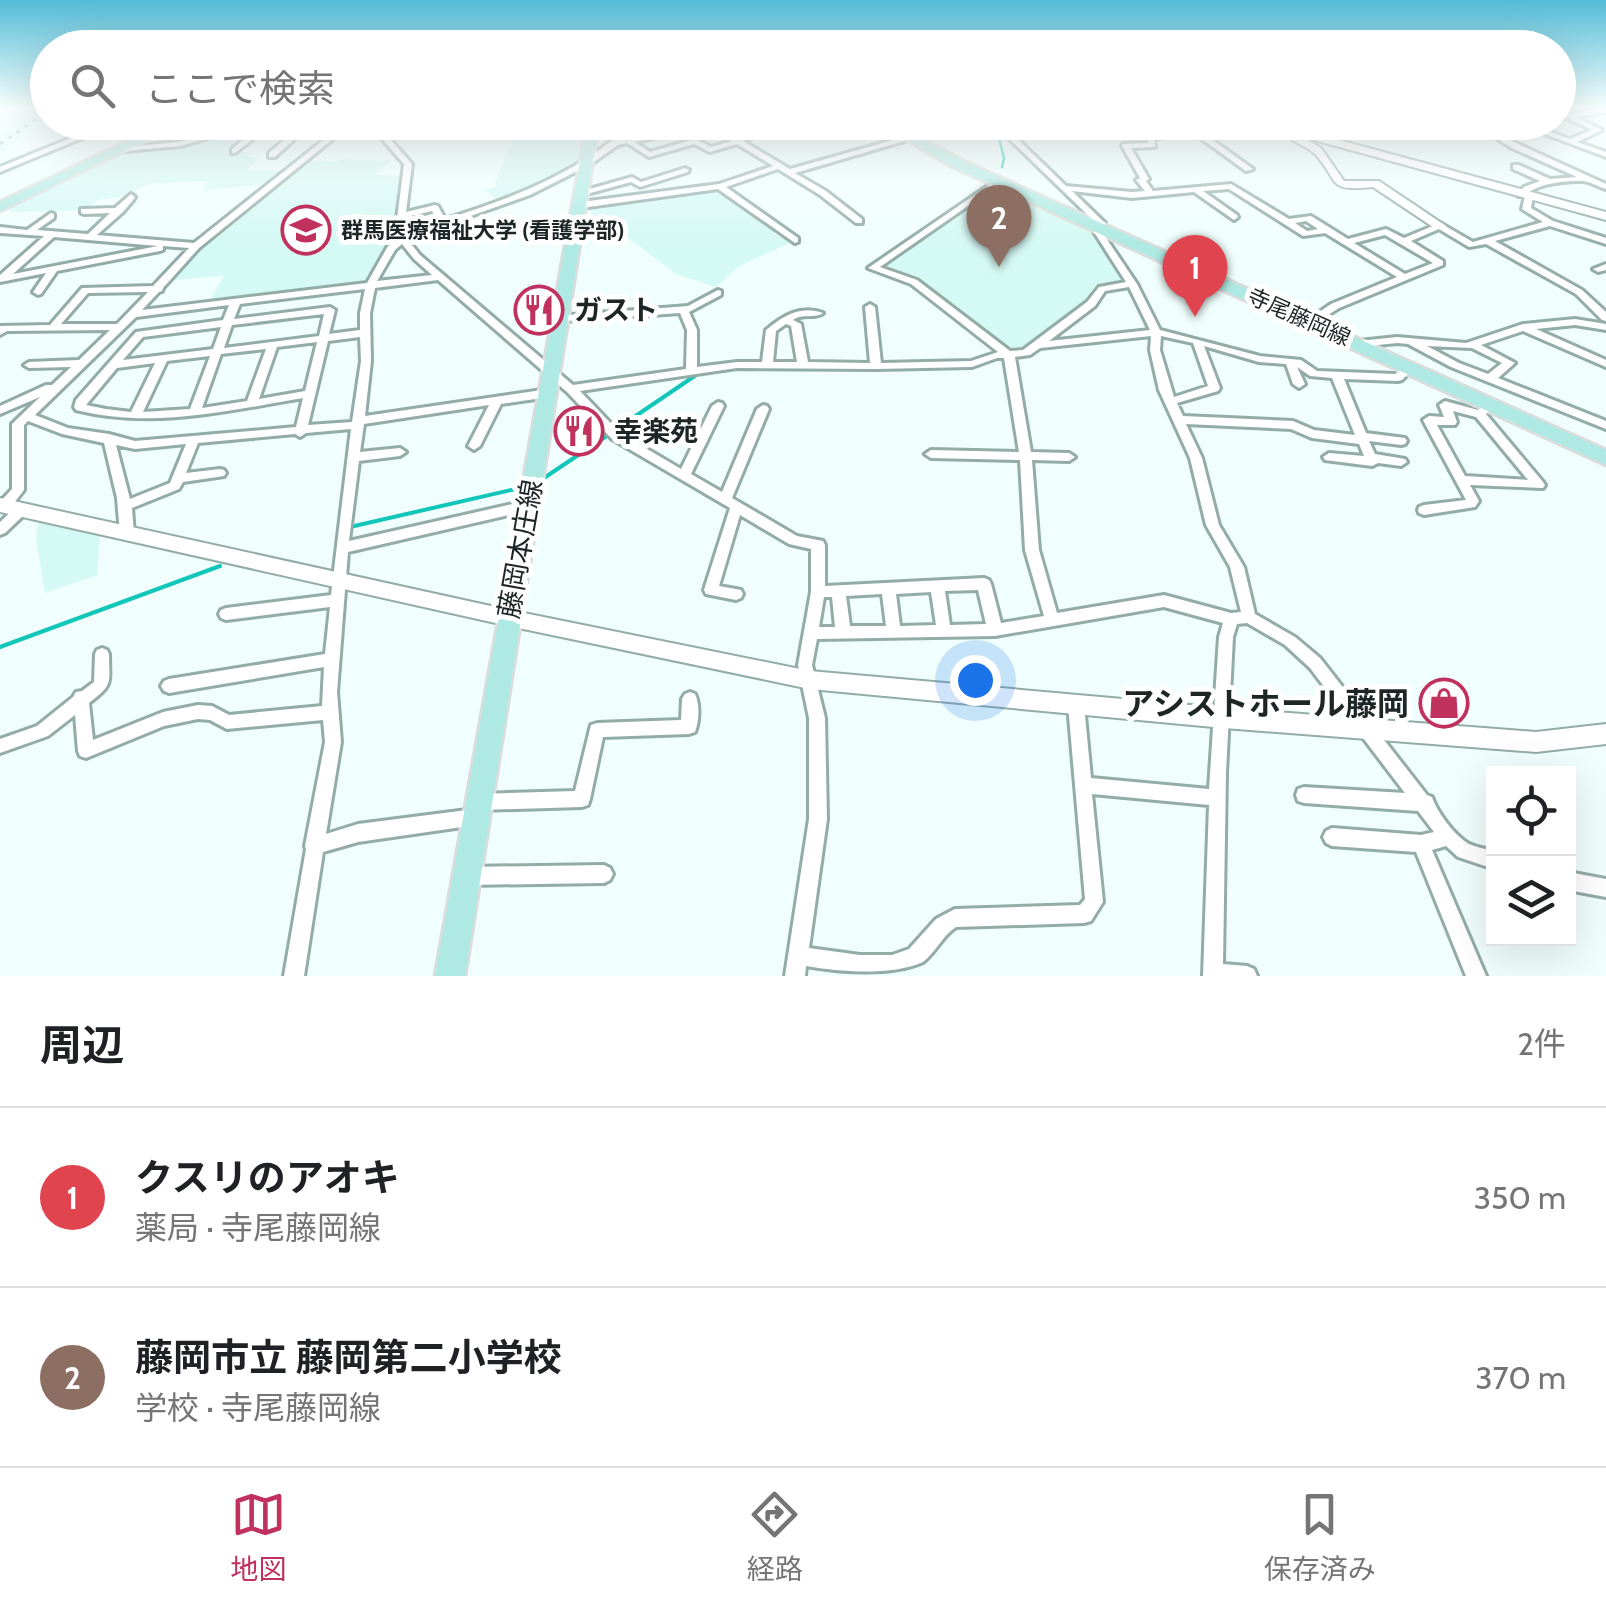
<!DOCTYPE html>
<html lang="ja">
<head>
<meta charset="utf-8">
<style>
	:root { --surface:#fff; --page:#f6f6f6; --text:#202124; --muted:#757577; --line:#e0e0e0; --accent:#c0315e }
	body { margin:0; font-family:Cabin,"Noto Sans JP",sans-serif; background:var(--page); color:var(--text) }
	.controls { position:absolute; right:30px; bottom:30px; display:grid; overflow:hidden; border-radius:0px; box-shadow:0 10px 40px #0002 }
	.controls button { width:90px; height:90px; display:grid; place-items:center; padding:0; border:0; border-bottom:2px solid var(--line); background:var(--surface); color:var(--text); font:50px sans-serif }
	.you { position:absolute; left:975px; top:680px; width:35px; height:35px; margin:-25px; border:8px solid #fff; border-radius:50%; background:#1a73e8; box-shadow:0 0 0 15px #1a73e833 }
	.badge { display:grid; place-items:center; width:65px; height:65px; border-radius:50%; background:var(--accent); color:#fff; font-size:32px; font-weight:700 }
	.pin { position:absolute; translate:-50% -82px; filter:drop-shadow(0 2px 5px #0008) }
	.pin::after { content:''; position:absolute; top:52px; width:35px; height:30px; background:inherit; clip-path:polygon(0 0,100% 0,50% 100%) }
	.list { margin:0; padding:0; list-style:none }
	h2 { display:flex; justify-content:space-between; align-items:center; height:130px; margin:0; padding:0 40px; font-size:42px }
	h2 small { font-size:32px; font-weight:400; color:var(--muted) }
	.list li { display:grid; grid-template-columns:65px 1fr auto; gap:30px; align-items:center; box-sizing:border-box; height:180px; padding:0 40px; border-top:2px solid var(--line) }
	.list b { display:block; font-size:38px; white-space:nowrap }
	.list p { margin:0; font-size:32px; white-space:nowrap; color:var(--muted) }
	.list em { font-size:32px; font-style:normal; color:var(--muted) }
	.icon { flex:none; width:55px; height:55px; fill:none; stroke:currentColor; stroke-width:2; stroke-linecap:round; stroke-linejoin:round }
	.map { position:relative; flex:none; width:1606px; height:976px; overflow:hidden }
	.search { position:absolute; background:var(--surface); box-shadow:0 10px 40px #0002; left:30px; right:30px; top:30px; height:110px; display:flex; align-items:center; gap:25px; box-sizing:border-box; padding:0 35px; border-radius:55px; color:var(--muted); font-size:38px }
	.sheet { height:490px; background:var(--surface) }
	nav { display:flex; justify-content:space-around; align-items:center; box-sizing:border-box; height:140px; border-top:2px solid var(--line); background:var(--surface); font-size:28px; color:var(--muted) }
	nav a { display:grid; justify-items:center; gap:5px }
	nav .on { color:var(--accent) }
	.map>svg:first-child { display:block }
	.built { fill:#d5f9f4 }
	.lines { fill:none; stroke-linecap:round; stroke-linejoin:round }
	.stream-far1 { stroke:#13c6ba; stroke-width:2.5 }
	.stream { stroke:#13c6ba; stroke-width:4 }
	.street-casing { stroke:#94aca8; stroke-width:6 }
	.secondary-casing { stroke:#94aca8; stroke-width:4 }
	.primary-casing { stroke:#dbdcdc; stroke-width:5 }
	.street { fill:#fff; fill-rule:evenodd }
	.secondary { fill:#fff; fill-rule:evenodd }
	.primary { fill:#afe9e3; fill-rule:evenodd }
	.rail { stroke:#8f9b99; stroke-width:2.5; stroke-dasharray:4 6; stroke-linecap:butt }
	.labels { text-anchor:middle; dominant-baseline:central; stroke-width:10; stroke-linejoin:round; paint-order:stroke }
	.far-poi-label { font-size:22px; font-weight:bold; fill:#1d2625; stroke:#fff; text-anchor:start }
	.far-street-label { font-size:22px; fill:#1d2625; stroke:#fff }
	.poi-label { font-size:28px; font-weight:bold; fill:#1d2625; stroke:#fff; text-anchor:start }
	.street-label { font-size:28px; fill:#1d2625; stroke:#fff }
	.near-poi-label { font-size:32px; font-weight:bold; fill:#1d2625; stroke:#fff; text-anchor:end }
</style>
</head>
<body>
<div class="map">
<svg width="1606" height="976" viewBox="0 0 1606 976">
	<rect width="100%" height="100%" fill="#f0fffd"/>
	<!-- built -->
	<g class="built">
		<polygon points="34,107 47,107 47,119 0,153 0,133"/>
		<polygon points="588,131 582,162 502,203 485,190 497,186 495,182 516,132"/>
		<polygon points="215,135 236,139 231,152 252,152 247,157 259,158 248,170 285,170 268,184 203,190 208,181 146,184 125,196 98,200 83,210 10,212 11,209 2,209 125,150 183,145"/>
		<polygon points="340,159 391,161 374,175 404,176 395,230 366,281 209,302 224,276 171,280 217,230 304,160 337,162"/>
		<polygon points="1002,186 1094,228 1128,281 1097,287 1088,302 1018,350 1007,349 918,281 880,270 880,265 995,187"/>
		<polygon points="720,189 776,226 774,234 792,242 739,266 716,287 676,274 623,234 585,234 592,208"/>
		<polygon points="39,521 100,535 97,575 45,593 36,539"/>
	</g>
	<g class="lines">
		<!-- stream-far1 -->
		<g class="stream-far1">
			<polyline points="995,122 1004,158 1002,167"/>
			<polyline points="98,233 117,217"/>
		</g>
		<!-- stream -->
		<g class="stream">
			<polyline points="615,430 702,371"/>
			<polyline points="544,478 608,435"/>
			<polyline points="350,527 524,487"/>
			<polyline points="0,647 220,566"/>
		</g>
		<!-- street casing -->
		<g class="street-casing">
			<g id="street">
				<polygon points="1606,108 1606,112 1576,117 1602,130 1577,142 1606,152 1606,157 1513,122 1524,122 1570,139 1592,130 1567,118 1558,119 1558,115"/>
				<polygon points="110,122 121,122 0,172 0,167"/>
				<polygon points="277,122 300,122 262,129 262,132 235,153 232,153 232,149 254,130 218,135 180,146 124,151 120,149 124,147 179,142 217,131"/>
				<polygon points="305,122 313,122 275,157 269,157 269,153"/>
				<path d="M346,122H354L199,248L163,288L162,291L159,292L142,310L367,283L388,246L398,239L395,235L404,164L367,122H375L412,164L406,212L435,205L438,206L445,219C514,198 580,172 634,122H642L625,139L706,122H713L737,137L783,122H795L743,141L790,169L911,135V139L795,173L826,191L862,219V223H856L820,195L778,169L726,187L798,238V242L795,243L718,189L581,208L577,205L581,202L719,184L773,166L737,144L710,152L694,144L649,157L627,143L618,145L591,164L530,195L465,218L405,236L420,255L573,385L686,369L687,330L680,313L562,321L558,320V316L688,306L718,290L721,291V295L689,312L697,330V367L737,362H762L766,330C784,315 801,305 823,313C815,319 802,313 793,320L801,324L808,362L870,363L865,307L870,304L875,307L881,363L971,361L998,352L911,284L868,268L998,179L1002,181L1001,183L880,267L917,280L1010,351L1023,350L1087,302L1099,287L1126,282L1094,232L1096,223L992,122H1000L1066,186L1132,192L1145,191L1136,180L1140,178L1122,146L1123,144L1148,143L1147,136L1187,129L1182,125L1189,123L1253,169L1246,171L1192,132L1154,139L1155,147L1131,148L1149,179L1146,181L1153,191L1231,184L1289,219L1311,216L1348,239L1386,229L1404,238L1440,223L1473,242L1543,222L1522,209L1525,196L1529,193L1533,196L1531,208L1553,221L1606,238V244L1550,226L1495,241L1582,290L1606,312V321L1602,320L1576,294L1486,244L1469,247L1439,229L1411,241L1443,261V265L1339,308L1312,325L1308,324V320L1331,304L1397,277L1325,233L1303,236L1229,189L1203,191L1237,215L1238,217L1234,220L1194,192L1132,198L1072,191L1105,223L1102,232L1137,284L1160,330L1260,356L1301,360L1317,371L1395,374L1410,364L1415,367L1402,380L1398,381L1344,379L1366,433L1405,438L1407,441L1405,444L1401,445L1369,441L1375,454L1405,459L1407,462L1401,466L1378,463L1372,466L1325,460L1323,457L1329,453L1364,456L1359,444L1312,438L1291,429L1186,424L1202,458L1219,525L1244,567L1255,614L1295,637L1320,658L1427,795L1432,797C1437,812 1454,835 1469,844C1475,847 1486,849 1494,851V869L1458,857L1446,846L1432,850L1486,976H1466L1416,852L1332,846L1326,843L1323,837L1326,831L1332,828L1421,835L1434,832L1418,811L1304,803L1298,801L1296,795L1298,789L1304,787L1405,793L1310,668L1285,645L1247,623L1237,624L1233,637L1226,772L1223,964L1247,966L1254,969L1257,976H1203L1209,805L1092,794L1103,902L1091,921L1084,923L956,927C942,936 936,952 923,962C892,976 841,972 806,966L805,976H785L809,819V718L798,665L811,592V549L789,544L740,515L719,586L741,590L743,594L741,598L736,600L706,594L704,590L730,508L612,439L567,392L438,280L375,288L370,313L371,361L365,416L549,389L555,393L549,397L501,404L480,446L474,450L468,446L489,405L364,424L360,452L400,448L406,452L400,456L359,461L349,541L526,501L532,506L526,511L348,552L337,692L341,742L326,834L358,824L475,809L471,802L473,796L479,794L575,791L591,725L597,723L681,720L682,699L685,694L690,692L695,694C700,704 699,722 695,732L689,734L603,737L590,799L588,805L582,807L480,810L485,817L482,823L476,825L358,842L323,852L304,976H284L306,849L305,846L325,742L323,720L227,729L210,720L198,719L164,726L86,758L80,756L78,751L75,715L48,736L0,753V739L37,726L73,697L76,692L82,691L94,682L95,654L97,650L102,648L107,650L109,654C109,684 114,684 89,703L93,740L163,712L198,705L212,706L229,715L322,706L324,667L169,693L164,691L161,686L164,681L169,679L325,654L330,607L226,620L221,618L219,614L221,610L226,608L331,595L351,429L306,433L300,437L295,434L198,443L186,473L220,469L224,470L226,473L224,476L183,482L179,489L132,508L134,534L132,538H122L120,534L117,498L104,443L62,434L28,421L24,425V490L10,508H0V502L12,489V424L40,397L0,414V406L46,385H52L71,367L29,368L24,365L29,362L79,360L110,330L7,331L0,335V326L50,325L82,288L153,286L189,248L163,246V250L160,251L57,271L41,294L38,295L33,292L46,273L0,282V275L44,236L0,233V227L27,230L51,213L54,214V218L37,230L88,234L110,213L84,214L81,213V209L115,208L131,194L135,197L134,199L123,212L97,235L194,243ZM709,126L732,141L711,147L695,139L650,152L635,142ZM432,211L437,221L404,231L406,217ZM1306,221L1318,229L1307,231L1295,223ZM1385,235L1433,263L1405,274L1354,243ZM54,237L158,246L13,274ZM402,244L414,259L432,275L377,281L395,250ZM1129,287L1150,330L1049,341L1095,306L1105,291ZM365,289L360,313V330L329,334L335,310L330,307L234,319L240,304ZM148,292L117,324H61L88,293ZM229,305L223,320L136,332L76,400L74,407L76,410C152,429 227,411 303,398L296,427L135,441L109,434L68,428L35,415L136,317ZM324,314L319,336L224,348L232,325ZM786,324L791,326L797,362H773L776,331ZM221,327L213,349L123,360L143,337ZM1151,336L1150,350L1159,390L1190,458L1206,525L1230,567L1241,612L1231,613L1164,595L1057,613L1039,550L1032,460L1069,461L1075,457L1069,453L1031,452L1015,357L1030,355L1040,348ZM1161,336L1193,343L1208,386L1174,397L1160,350ZM360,337L361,361L352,422L308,425L328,341ZM317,342L305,391L259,399L277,347ZM1204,346L1259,362L1286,364L1293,384L1299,388L1305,384L1297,367L1310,376L1332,378L1355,435L1314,430L1293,421L1183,416L1177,403L1218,391L1220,388ZM266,349L247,401L202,408L221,354ZM210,356L190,409L143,412L167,361ZM997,358H1004L1019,452L931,450L925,454L931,458L1020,460L1025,550L1044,616L1001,623L991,584L989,580L984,578L825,586V545L823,541L797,536L732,498L769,409L767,406L763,405L757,409L722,492L691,474L724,406L722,403L718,402L712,406L681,469L620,433L580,391L737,368L876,369L972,367ZM155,363L131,412L106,409L86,405L117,368ZM186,444L170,483L130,499L116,445L135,449ZM978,590L986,624L950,625L945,591ZM931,592L936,625L900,626L896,594ZM882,594L886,626H850L846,596ZM824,597H832L835,627H819ZM1164,607L1223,623L1219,637L1209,789L1091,778L1084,705L1081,700L1076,698L1071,700L1068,705L1085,899L1080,905L955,909L936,919L909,949L892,955H860L809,948L827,819L825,718L812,665L817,639L995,636Z"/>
				<polygon points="397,122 443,122 444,123 440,125"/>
				<polygon points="1379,122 1387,122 1388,124 1384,126"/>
				<path d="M1470,122H1479L1518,144L1606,184V189C1598,187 1590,181 1582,181C1563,181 1538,183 1524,196H1518L1517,194L1524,187L1540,181L1513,169V165H1519L1550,179L1577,177L1512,148Z"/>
				<polygon points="685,168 689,170 688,172 640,187 631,182 583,195 579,192 632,177 641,182"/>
				<polygon points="1606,264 1606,270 1598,272 1593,269"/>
				<path d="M1575,319L1606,324V330L1575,325L1536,329L1606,360V367L1523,331L1481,345L1515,363L1498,378L1606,421V429L1451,367L1408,344L1397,343L1359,347L1354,344L1359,341L1397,337L1466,343L1523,324ZM1427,346L1472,348L1502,363L1488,374L1459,363Z"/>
				<path d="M1445,401L1478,410L1484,406L1488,407L1490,410L1486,414L1543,482L1545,485L1543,488L1470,485L1479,501L1475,507L1424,515L1419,513L1418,510L1419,507L1424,505L1466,500L1423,420L1429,416L1444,417L1439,405ZM1453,411L1476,417L1528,480L1465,476L1437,425H1455L1457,422Z"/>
				<polygon points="21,505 26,507 27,510 26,513 5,533 0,535 0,522 16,507"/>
				<polygon points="604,865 610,868 613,874 610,880 604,883 466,885 460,882 457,876 460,870 466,867"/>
				<polygon points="1568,872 1606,879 1606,897 1568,890"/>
			</g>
		</g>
		<!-- secondary casing -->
		<g class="secondary-casing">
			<g id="secondary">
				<path d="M1253,122H1272L1606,212V220L1303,137L1321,148L1344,181H1379L1446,226L1436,229L1373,187C1324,192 1341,181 1314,153C1308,148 1299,144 1292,140L1291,138L1295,135Z"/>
				<polygon points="0,498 509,610 810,671 1224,708 1536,732 1606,724 1606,744 1536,752 1224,728 810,689 509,626 0,512"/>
			</g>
		</g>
		<!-- primary casing -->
		<g class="primary-casing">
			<g id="primary">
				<polygon points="167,122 184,122 0,211 0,202"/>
				<polygon points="587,122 599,122 465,976 435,976"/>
				<polygon points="878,122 894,122 959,159 1606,450 1606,465 949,165"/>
			</g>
		</g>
		<!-- street -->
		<use href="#street" class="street"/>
		<!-- secondary -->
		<use href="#secondary" class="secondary"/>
		<!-- primary -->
		<use href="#primary" class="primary"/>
		<!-- rail -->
		<polyline class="rail" points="0,144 48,111"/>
	</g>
	<!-- sky -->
	<linearGradient id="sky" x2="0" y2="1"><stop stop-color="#53bbd6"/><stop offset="0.44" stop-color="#f8fffe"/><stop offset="1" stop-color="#f8fffe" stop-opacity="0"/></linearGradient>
	<rect width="1606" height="244" fill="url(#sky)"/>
	<!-- icons -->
	<defs>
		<g id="university-ring" transform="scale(2.5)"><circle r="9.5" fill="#fff" stroke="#c0315e" stroke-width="1.5"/><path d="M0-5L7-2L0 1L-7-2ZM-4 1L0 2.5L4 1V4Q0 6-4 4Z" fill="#c0315e"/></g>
		<g id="restaurant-ring" transform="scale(2.5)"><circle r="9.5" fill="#fff" stroke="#c0315e" stroke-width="1.5"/><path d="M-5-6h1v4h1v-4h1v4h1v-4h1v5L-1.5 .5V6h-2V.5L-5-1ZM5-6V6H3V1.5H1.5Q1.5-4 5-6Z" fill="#c0315e"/></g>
		<g id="shop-ring" transform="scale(2.5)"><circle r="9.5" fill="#fff" stroke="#c0315e" stroke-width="1.5"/><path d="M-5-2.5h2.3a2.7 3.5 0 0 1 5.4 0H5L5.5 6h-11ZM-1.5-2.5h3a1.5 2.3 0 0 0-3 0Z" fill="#c0315e"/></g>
	</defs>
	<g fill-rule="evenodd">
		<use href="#university-ring" x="306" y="230"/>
		<use href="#restaurant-ring" x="539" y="310"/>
		<use href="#restaurant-ring" x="579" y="431"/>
		<use href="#shop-ring" x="1444" y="703"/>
	</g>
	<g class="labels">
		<!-- far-poi labels -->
		<g class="far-poi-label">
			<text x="341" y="230">群馬医療福祉大学 (看護学部)</text>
		</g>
		<!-- far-street labels -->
		<g class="far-street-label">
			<text transform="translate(1299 317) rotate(24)">寺尾藤岡線</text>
		</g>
		<!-- poi labels -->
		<g class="poi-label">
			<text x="574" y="310">ガスト</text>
			<text x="614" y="431">幸楽苑</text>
		</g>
		<!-- street labels -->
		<g class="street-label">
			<text transform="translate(520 549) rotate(-80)">藤岡本庄線</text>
		</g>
		<!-- near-poi labels -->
		<g class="near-poi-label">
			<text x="1409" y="703">アシストホール藤岡</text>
		</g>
	</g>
</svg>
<div class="controls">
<button><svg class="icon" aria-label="locate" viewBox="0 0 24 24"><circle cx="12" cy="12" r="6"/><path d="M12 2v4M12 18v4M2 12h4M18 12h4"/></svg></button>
<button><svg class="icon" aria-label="layers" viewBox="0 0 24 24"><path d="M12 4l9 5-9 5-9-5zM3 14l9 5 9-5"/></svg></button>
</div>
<div class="you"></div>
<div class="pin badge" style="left:1195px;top:317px;background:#e0444e">1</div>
<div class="pin badge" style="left:999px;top:267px;background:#8d6e63">2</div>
<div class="search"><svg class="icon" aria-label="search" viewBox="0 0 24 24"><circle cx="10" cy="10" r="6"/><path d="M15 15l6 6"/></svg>ここで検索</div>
</div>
<section class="sheet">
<h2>周辺<small>2件</small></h2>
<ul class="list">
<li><span class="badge" style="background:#e0444e">1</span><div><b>クスリのアオキ</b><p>薬局 · 寺尾藤岡線</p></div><em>350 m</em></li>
<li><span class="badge" style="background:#8d6e63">2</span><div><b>藤岡市立 藤岡第二小学校</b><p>学校 · 寺尾藤岡線</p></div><em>370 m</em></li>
</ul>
</section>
<nav>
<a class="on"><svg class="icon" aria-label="map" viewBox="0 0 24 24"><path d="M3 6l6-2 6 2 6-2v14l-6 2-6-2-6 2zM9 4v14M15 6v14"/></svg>地図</a>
<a><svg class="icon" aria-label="directions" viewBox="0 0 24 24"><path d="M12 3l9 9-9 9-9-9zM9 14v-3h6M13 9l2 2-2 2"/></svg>経路</a>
<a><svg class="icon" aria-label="saved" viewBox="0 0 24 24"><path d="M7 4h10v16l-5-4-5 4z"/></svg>保存済み</a>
</nav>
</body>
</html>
